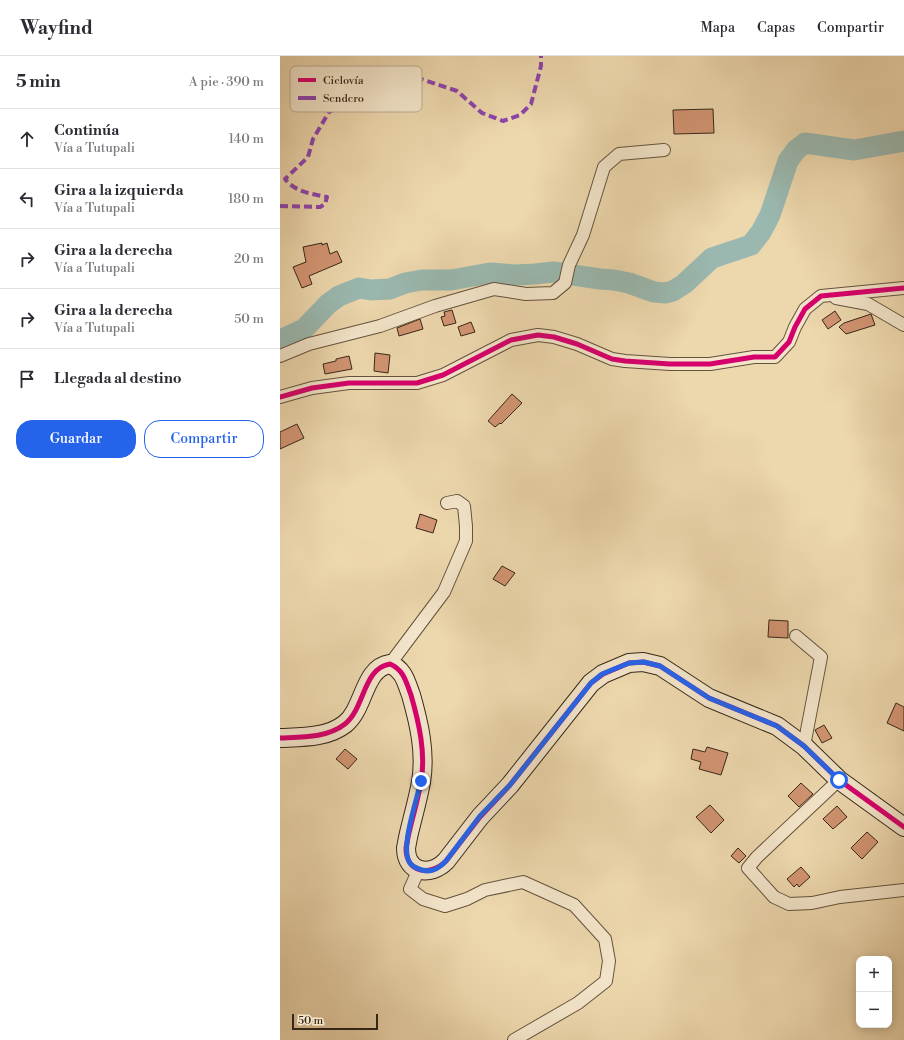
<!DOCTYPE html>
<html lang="es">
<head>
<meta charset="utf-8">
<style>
	:root { --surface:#fff; --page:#f2f2f3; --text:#2b2b33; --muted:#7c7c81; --line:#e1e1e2; --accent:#2563eb }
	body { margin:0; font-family:"Libre Bodoni",serif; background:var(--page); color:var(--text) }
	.controls { position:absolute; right:12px; bottom:12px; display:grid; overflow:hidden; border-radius:8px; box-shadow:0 2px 10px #0003 }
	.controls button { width:36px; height:36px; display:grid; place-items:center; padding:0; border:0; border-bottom:1px solid var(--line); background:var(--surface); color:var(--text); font:20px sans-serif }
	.scale { position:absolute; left:12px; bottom:10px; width:86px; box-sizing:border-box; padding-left:4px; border:2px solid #362718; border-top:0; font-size:11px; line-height:14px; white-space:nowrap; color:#362718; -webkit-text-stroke:3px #f3e5ca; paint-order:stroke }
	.stop { position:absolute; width:12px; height:12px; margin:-9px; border:3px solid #2563eb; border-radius:50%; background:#fff }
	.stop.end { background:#2563eb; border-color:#fff; box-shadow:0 1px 4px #0008 }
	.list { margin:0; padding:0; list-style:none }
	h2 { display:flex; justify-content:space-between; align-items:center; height:52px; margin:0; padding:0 16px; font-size:17px }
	h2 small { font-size:13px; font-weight:400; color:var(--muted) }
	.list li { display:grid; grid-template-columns:26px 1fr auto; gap:12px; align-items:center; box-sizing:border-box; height:60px; padding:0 16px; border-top:1px solid var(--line) }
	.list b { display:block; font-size:15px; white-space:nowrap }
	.list p { margin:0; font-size:13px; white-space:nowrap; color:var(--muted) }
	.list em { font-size:13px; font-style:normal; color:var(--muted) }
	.actions { display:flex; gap:8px; padding:12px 16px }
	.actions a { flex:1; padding:9px 0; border:1px solid var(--accent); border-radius:16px; text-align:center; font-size:14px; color:var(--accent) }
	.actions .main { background:var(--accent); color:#fff }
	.icon { flex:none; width:22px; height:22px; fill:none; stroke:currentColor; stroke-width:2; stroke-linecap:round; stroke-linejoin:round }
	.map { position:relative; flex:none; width:624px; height:984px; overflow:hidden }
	header { display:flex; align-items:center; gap:24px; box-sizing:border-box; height:56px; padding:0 20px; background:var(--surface); border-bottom:1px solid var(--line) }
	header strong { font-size:19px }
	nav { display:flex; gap:22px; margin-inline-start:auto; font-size:14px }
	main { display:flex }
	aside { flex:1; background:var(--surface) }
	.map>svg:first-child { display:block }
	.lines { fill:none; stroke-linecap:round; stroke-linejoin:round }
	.river { stroke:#9ab8af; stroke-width:21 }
	.building { fill:#d29472; stroke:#362718 }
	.street-casing { stroke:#64533d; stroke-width:14 }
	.secondary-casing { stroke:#362718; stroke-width:20 }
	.street { stroke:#f3e5ca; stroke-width:12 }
	.secondary { stroke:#f3e5ca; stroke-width:18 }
	.quiet { stroke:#8e44ad; stroke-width:4; stroke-dasharray:8 4; stroke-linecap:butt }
	.cycleway-casing { stroke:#f3e5ca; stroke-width:8 }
	.cycleway { stroke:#d6006c; stroke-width:5 }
	.route { stroke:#2563eb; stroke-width:5 }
	.key { fill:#f3e5ca; stroke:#baac95; stroke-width:1 }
	.key-label { font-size:11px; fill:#362718 }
</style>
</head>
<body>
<header>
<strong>Wayfind</strong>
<nav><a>Mapa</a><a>Capas</a><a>Compartir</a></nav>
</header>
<main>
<aside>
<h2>5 min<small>A pie · 390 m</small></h2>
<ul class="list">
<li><svg class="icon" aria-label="ahead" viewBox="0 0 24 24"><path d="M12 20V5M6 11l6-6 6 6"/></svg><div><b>Continúa</b><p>Vía a Tutupali</p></div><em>140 m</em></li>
<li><svg class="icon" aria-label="left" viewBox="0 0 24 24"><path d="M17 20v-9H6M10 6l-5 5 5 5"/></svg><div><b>Gira a la izquierda</b><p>Vía a Tutupali</p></div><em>180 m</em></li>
<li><svg class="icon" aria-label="right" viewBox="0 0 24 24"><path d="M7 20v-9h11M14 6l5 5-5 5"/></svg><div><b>Gira a la derecha</b><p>Vía a Tutupali</p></div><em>20 m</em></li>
<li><svg class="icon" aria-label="right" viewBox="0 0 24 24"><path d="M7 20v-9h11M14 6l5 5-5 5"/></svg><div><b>Gira a la derecha</b><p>Vía a Tutupali</p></div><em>50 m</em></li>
<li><svg class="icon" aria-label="arrive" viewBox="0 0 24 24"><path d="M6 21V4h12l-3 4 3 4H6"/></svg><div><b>Llegada al destino</b></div></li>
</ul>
<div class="actions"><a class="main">Guardar</a><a>Compartir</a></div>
</aside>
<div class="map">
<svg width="624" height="984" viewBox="0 0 624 984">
	<rect width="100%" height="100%" fill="#edd7ad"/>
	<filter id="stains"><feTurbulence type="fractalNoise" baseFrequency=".005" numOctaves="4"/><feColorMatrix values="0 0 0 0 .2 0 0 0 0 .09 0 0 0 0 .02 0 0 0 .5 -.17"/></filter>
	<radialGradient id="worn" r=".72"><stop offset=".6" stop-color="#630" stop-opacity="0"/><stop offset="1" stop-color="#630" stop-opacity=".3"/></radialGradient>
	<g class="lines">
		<!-- river -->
		<polyline class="river" points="0,284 24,273 48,248 59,240 79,232 91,234 110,233 125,227 142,224 171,224 210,217 235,219 255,218 273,216 320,223 334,224 349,227 374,236 385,237 393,235 404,228 432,202 471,189 481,176 490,159 508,105 516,94 525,87 574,94 624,85"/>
	</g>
	<!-- building -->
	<g class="building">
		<polygon points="433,53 434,77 394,78 393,54"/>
		<polygon points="42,187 42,189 47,187 50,198 57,195 62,206 29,220 32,228 22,232 13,211 26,206 23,191"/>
		<polygon points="172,254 176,267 164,270 161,261 165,260 164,256"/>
		<polygon points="555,255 561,264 548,273 542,264"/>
		<polygon points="591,258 595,269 566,278 559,271 564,267"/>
		<polygon points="140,263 143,273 119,280 117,272"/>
		<polygon points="191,266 195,276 181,280 178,271"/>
		<polygon points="95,297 110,299 108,317 94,315"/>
		<polygon points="69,300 72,313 45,318 43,308 56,305 56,303"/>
		<polygon points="232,338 242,347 221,368 220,367 215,371 208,365"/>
		<polygon points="17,368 24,382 0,393 0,376"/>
		<polygon points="140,458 157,464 153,477 136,472"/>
		<polygon points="222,510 235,517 225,530 213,523"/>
		<polygon points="489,564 508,565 508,582 488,581"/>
		<polygon points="616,647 624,651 624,675 607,667"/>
		<polygon points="544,669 552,682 542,687 535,674"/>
		<polygon points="427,691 448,697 441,719 419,713 421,706 411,703 413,693 425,696"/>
		<polygon points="65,693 77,703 68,713 56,703"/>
		<polygon points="521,727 533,738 519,751 508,740"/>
		<polygon points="430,749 444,764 431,777 416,761"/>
		<polygon points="557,750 567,761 553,773 543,763"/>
		<polygon points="587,776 598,786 582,803 571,792"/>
		<polygon points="458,792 466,800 459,807 451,800"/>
		<polygon points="521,811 530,821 519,831 517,828 514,831 507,823"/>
	</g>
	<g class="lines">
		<!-- street casing -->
		<g class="street-casing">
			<g id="street">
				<polyline points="556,242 588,248 624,269"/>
				<polyline points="0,300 29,288 100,270 155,250 214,233 246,238 273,237 285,227 289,209 303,179 324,111 339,98 384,94"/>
				<polyline points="0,341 32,332 69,327 137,327 163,319 231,284 258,279 274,281 297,288 332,303 345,305 390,308 430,308 474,301 495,301 509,286 515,271 525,253 541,240 624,232"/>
				<polyline points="516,580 541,601 524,690"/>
				<polyline points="110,608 164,536 186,485 186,470 184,450 177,445 167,447"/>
				<polyline points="559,724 477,801 468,812 494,841 509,848 532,847 560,841 624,834"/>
				<polyline points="139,813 130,833 143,843 165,850 187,843 205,834 243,826 294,849 325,883 329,905 326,925 298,947 234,984"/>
			</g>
		</g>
		<!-- secondary casing -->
		<g class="secondary-casing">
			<path id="secondary" d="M0,682C22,681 47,682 65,668C85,652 83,612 110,608C124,614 126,626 131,639C139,667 146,697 141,726C138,743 133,760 129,777C128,781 127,787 126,792C126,817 150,821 166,805L200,761L230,729L311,627L323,618L349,607L363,606L380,610L429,642L497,670L524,690L559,724L624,771"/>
		</g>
		<!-- street -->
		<use href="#street" class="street"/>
		<!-- secondary -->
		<use href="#secondary" class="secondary"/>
		<!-- quiet -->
		<path class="quiet" d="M0,150L40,151L45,148L47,141C32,138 15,136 5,123L28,101L33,83L49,56L119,23L138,22L177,35L202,57L223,65L240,59L251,48L261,10V0"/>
		<!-- cycleway casing -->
		<g class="cycleway-casing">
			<g id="cycleway">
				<polyline points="0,341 32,332 69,327 137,327 163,319 231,284 258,279 274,281 297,288 332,303 345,305 390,308 430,308 474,301 495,301 509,286 515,271 525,253 541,240 624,232"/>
				<path d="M0,682C22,681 47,682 65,668C85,652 83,612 110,608C124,614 126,626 131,639C139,667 146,697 141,726C138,743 133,760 129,777C128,781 127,787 126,792C126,817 150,821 166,805L200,761L230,729L311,627L323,618L349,607L363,606L380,610L429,642L497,670L524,690L559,724L624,771"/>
			</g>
		</g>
		<!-- cycleway -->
		<use href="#cycleway" class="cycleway"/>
	</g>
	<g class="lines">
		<!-- route -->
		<path class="route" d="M141,725C137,743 122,787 128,803C130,810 136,812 142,814C152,817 159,812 166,805L200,760L230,729L311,627L322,618L349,607L364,606L380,610L429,642L497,670L524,690L559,724"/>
	</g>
	<!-- legend -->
	<rect x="10" y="10" width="132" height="46" rx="6" class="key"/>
	<rect x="18" y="22" width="18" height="4" fill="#d6006c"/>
	<rect x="18" y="40" width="18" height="4" fill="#8e44ad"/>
	<g class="key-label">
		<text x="43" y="28">Ciclovía</text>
		<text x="43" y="46">Sendero</text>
	</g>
	<rect width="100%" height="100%" filter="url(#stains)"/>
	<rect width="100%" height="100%" fill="url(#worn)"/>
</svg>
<div class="controls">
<button>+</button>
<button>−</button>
</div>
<div class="scale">50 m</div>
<div class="stop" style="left:559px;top:724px"></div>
<div class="stop end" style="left:141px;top:725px"></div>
</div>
</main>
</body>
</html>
